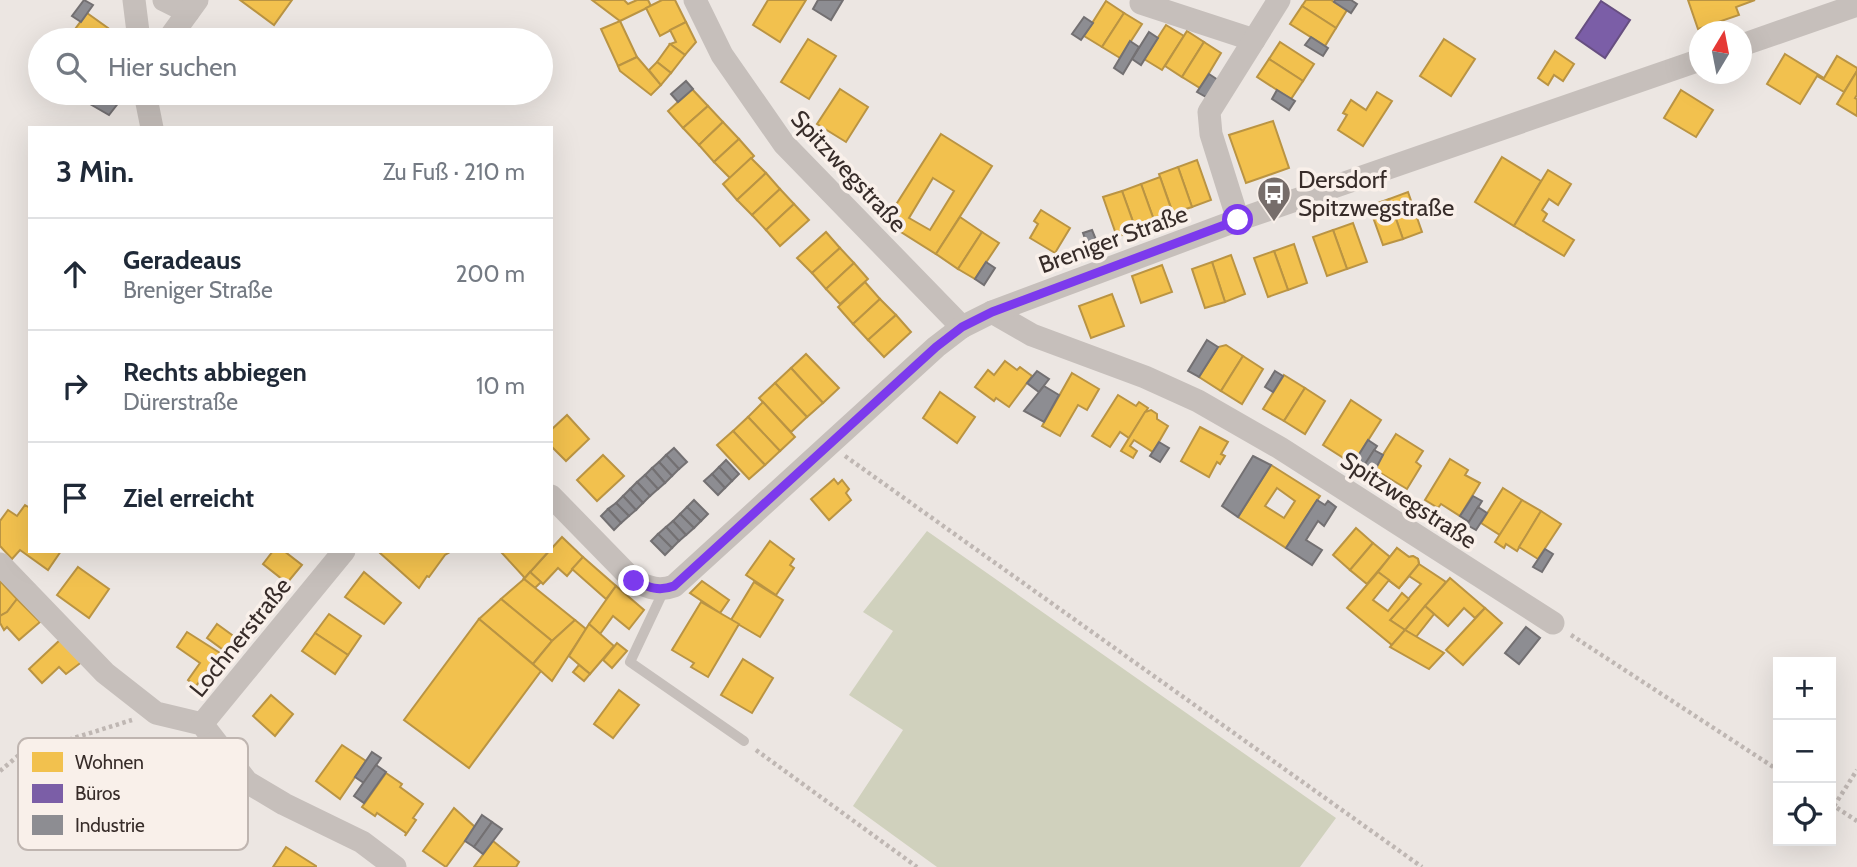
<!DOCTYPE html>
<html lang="de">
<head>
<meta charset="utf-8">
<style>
	:root { --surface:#fff; --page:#f2f2f3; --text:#1f2937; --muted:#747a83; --line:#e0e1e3 }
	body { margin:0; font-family:Cabin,sans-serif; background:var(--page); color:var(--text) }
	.controls { position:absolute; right:21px; bottom:21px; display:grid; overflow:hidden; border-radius:0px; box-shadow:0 7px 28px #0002 }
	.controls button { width:63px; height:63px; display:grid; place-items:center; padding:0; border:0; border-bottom:2px solid var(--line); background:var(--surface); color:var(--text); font:35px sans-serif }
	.compass { position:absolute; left:1689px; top:21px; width:63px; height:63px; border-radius:50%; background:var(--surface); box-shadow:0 7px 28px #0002; rotate:10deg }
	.stop { position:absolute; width:21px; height:21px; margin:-16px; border:5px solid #7c3aed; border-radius:50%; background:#fff }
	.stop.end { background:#7c3aed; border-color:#fff; box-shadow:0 2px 7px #0008 }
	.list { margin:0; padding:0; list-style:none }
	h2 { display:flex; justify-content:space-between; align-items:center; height:91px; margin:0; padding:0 28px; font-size:30px }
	h2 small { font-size:23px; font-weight:400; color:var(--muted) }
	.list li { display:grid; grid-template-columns:46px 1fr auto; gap:21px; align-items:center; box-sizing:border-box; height:112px; padding:0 28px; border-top:2px solid var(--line) }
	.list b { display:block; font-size:26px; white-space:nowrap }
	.list p { margin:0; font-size:23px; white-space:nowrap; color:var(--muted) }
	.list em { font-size:23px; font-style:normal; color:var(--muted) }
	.icon { flex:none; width:38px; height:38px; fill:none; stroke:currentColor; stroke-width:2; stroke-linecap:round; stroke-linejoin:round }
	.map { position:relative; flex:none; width:1857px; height:867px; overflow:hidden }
	.search { position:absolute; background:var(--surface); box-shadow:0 7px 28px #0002; left:28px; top:28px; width:525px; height:77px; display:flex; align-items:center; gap:18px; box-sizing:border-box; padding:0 24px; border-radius:38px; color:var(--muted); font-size:26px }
	.panel { position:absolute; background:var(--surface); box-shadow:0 7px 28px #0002; left:28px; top:126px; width:525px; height:427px; border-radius:0px }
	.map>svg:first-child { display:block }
	.green { fill:#d0d1bd }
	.homes { fill:#f2c14e; stroke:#ba9443; stroke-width:2; fill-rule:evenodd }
	.offices { fill:#7b5ea7; stroke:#674f81; stroke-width:2 }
	.industry { fill:#8d8d92; stroke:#737072; stroke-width:2 }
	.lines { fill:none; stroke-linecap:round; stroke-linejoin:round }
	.path { stroke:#bfb7b3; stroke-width:4.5; stroke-dasharray:3.5 3.5; stroke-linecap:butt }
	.service { stroke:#c6bfbb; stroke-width:10 }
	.minor { stroke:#c6bfbb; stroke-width:23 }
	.route { stroke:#7c3aed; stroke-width:9 }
	.labels { text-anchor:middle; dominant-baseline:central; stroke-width:7; stroke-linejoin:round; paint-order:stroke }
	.street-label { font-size:24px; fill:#372c29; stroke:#f9f0ea }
	.poi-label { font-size:24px; fill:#372c29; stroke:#f9f0ea; text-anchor:start }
	.key { fill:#f9f0ea; stroke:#bfb5b0; stroke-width:2 }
	.key-label { font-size:19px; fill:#372c29 }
</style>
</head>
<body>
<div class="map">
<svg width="1857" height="867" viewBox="0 0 1857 867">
	<rect width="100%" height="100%" fill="#ece6e2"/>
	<!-- green -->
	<polygon class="green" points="927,531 1336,818 1300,867 937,867 853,806 903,730 849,695 893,631 863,612"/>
	<!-- homes -->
	<g class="homes">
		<polygon points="240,0 292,0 274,25"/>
		<polygon points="592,0 624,0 628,4 637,0 648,0 651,6 620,21"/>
		<polygon points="662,0 675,0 686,22 660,36 646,8"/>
		<polygon points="768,0 806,0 780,42 753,25"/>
		<polygon points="1306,0 1331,0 1347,10 1336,28 1302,6"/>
		<polygon points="1688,0 1755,0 1736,7 1739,15 1698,29"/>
		<polygon points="1106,1 1124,13 1102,47 1084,36"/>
		<polygon points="1302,6 1336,28 1325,46 1290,24"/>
		<polygon points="87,13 108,28 100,40 67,40"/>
		<polygon points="1124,13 1142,24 1120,58 1102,47"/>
		<polygon points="620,21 637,57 618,66 601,29"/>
		<polygon points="686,22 696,42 685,55 670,44 676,42 670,30"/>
		<polygon points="1166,25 1184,36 1162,70 1144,59"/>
		<polygon points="1187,31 1204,42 1182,77 1165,66"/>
		<polygon points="808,39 836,56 809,99 781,82"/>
		<polygon points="1444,39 1475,59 1451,96 1420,76"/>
		<polygon points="1204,42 1221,53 1200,88 1182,77"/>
		<polygon points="1280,42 1314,64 1303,81 1269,59"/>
		<polygon points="670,44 685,55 671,73 657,62"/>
		<polygon points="1555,51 1574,64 1563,81 1554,75 1548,85 1538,78"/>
		<polygon points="1785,54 1824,78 1837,56 1857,68 1857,71 1844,92 1817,76 1800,104 1767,84"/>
		<polygon points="637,57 661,85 651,95 620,71 618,66"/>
		<polygon points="1269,59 1303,81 1291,99 1257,77"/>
		<polygon points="657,62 671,73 661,85 649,70"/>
		<polygon points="1857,71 1857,95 1855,98 1857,99 1857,116 1837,104"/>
		<polygon points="692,89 708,106 683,128 668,111"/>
		<polygon points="840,89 868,107 846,142 817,124"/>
		<polygon points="1681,90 1713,110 1696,137 1664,118"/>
		<polygon points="1377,92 1392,101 1363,146 1338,130 1347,115 1343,113 1351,100 1366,110"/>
		<polygon points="181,93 216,93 215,102 180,98"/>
		<polygon points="708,106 723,122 699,145 683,128"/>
		<polygon points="1273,121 1289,168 1246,183 1229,135"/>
		<polygon points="723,122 739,139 714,162 699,145"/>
		<path d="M941,134L992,166L936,254L885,222ZM933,178L954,191L930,230L909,218Z"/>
		<polygon points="739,139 754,156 730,178 714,162"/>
		<polygon points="1502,157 1541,181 1514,226 1475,202"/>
		<polygon points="751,158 766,173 737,200 723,184"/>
		<polygon points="1197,160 1211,200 1192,207 1178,167"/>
		<polygon points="1178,167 1192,207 1173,213 1159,174"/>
		<polygon points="1548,170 1571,184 1558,205 1549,199 1542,210 1547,214 1543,221 1574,240 1564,256 1514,226"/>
		<polygon points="766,173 780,189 752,215 737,200"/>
		<polygon points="1160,177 1174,217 1155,223 1141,184"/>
		<polygon points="1141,184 1155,223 1136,230 1122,191"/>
		<polygon points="780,189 794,204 766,230 752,215"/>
		<polygon points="1122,191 1136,230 1117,237 1103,197"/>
		<polygon points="1408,192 1422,232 1403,239 1389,199"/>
		<polygon points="1389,199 1403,239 1383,245 1369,206"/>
		<polygon points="794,204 809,220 780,246 766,230"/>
		<polygon points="1041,210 1070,228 1055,253 1030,238 1038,224 1034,221"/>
		<polygon points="960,217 982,232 958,269 936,254"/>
		<polygon points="1353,223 1367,262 1347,269 1333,230"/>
		<polygon points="1333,230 1347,269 1327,276 1313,237"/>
		<polygon points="826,232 840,248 812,273 797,258"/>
		<polygon points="982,232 999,243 975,279 958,269"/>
		<polygon points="1294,244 1307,283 1288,290 1274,251"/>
		<polygon points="840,248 854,263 826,289 812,273"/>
		<polygon points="1274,251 1288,290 1268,297 1254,258"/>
		<polygon points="1231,255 1245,294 1225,302 1212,262"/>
		<polygon points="1212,262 1225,302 1205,308 1192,269"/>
		<polygon points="854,263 868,279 840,304 826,289"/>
		<polygon points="1162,265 1172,292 1141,303 1132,276"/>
		<polygon points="865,282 880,299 853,324 838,307"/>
		<polygon points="1112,294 1124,326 1091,338 1079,306"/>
		<polygon points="880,299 896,315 868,340 853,324"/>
		<polygon points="896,315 911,332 884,357 868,340"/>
		<polygon points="1226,345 1243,356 1221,391 1199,377 1218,347"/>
		<polygon points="806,354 839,388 823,403 791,368"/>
		<polygon points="1243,356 1263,369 1242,404 1221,391"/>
		<polygon points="1005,361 1017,370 1020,367 1032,376 1009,407 996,398 994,401 975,387 988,370 994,375"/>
		<polygon points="791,368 823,403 807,417 775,383"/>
		<polygon points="1072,373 1099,389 1087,410 1078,405 1060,436 1042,426"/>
		<polygon points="1284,375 1305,388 1284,421 1263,409"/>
		<polygon points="775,383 807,417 791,432 759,398"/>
		<polygon points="1305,388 1325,401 1305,434 1284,421"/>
		<polygon points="940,392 975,417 957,443 923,418"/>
		<polygon points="1118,395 1136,406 1139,402 1148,408 1129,438 1120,432 1110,447 1092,436"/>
		<polygon points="1351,400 1381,420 1353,464 1323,445"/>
		<polygon points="763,402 795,437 780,451 748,417"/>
		<polygon points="1151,410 1157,414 1157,419 1168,426 1153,452 1134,440 1130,446 1137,451 1133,458 1121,451 1145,412"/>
		<polygon points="567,415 589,439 566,461 551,446 551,430"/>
		<polygon points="748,417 780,451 765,465 733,431"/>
		<polygon points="1200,427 1228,442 1221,454 1225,456 1220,464 1217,462 1209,477 1181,461"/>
		<polygon points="733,431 765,465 749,479 717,445"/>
		<polygon points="1396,434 1423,451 1416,462 1421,466 1407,489 1374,469"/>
		<polygon points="603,455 624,476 597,501 577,480"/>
		<polygon points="1450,459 1468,470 1465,475 1480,483 1460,516 1441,504 1438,508 1425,500"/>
		<path d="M1271,465L1320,496L1286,548L1238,517ZM1277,488L1295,501L1284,518L1265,506Z"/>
		<polygon points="834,479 838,484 842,480 849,489 846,493 851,500 829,520 811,499"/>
		<polygon points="1503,488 1522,500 1500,535 1481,523"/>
		<polygon points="1522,500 1541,511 1517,551 1506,544 1504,548 1495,542"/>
		<polygon points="25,505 30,508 30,551 61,551 48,570 20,550 12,559 0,546 0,521 8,510 17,516"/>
		<polygon points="1541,511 1561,524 1538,559 1519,547"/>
		<polygon points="1356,528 1373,543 1350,570 1333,555"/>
		<polygon points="562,537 583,557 567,576 558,568 543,584 530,572"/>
		<polygon points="770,541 794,559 790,565 794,568 776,595 746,575"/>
		<polygon points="1373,543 1390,557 1367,584 1350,570"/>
		<polygon points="1397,548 1409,557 1413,556 1418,559 1419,564 1399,588 1378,572"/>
		<polygon points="1397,548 1409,557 1413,556 1418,559 1419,564 1399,588 1378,572"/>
		<polygon points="273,551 284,551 302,565 287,583 263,564"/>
		<polygon points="381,551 449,551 450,552 445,555 429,577 427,576 419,588 380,553"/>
		<polygon points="549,551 523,580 524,577 501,552"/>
		<polygon points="583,557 616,586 606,599 572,569"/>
		<polygon points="1419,564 1446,582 1405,630 1390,620 1421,584 1409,576"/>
		<polygon points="78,567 109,589 89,618 57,595"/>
		<polygon points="364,572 401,603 384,624 345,597"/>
		<polygon points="530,572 541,582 535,588 524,579"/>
		<polygon points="1378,572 1389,580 1373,600 1388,611 1402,593 1409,599 1390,620 1405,630 1392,645 1347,608"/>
		<polygon points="1450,578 1485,608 1475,618 1464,608 1448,626 1425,606"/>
		<polygon points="524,579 575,620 552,641 501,599"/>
		<polygon points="0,581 17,599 7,612 0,616"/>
		<polygon points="702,581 729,600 720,613 690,593"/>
		<polygon points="754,582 783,600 760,637 731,620"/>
		<polygon points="616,586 644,610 629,629 613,616 600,634 589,624"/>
		<polygon points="17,599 40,622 19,640 7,627 4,630 0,623 0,616 7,612"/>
		<polygon points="501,599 552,641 533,664 479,619"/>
		<polygon points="701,602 739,624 708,677 691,667 694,663 672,650"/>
		<polygon points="1425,606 1434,614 1416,637 1405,630"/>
		<polygon points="1485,608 1502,623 1463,665 1446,650"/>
		<polygon points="329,614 361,636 348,655 315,633"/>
		<polygon points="479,619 541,671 469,768 404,720"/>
		<polygon points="575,620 586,629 552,681 533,664 552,641"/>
		<polygon points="217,624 243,643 233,657 207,638"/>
		<polygon points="589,624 614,646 590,674 569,656"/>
		<polygon points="1405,630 1444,653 1429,669 1390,647"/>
		<polygon points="187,632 220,653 196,686 188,680 200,663 177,647"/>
		<polygon points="315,633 348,655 335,674 302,651"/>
		<polygon points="61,639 83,661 66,674 59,667 42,683 29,669"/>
		<polygon points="617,643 627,651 612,668 603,660"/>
		<polygon points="743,659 773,678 752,713 721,695"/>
		<polygon points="579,665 590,674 584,681 573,672"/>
		<polygon points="619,690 639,705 613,738 594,724"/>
		<polygon points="271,695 293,714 275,736 253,716"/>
		<polygon points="342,745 366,761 340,799 316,781"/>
		<polygon points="386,773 402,784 400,787 423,804 413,818 416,820 405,836 406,833 377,813 375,816 362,807"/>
		<polygon points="454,808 475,827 446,867 423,851"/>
		<polygon points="493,841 519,862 516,867 474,867"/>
		<polygon points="286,847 316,866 316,867 273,867"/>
	</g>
	<!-- offices -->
	<polygon class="offices" points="1601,1 1630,20 1605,58 1576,38"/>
	<!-- industry -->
	<g class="industry">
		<polygon points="84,0 93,5 81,22 72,16"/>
		<polygon points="818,0 843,0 831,20 813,9"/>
		<polygon points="1335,0 1351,0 1357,4 1351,13 1334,2"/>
		<polygon points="1084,17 1093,23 1081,40 1072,34"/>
		<polygon points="1149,32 1158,38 1141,65 1132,59"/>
		<polygon points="1311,37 1328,48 1323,56 1305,45"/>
		<polygon points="1130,41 1139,47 1123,74 1114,68"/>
		<polygon points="1209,74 1218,80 1206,97 1197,92"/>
		<polygon points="686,81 693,89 678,102 671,94"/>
		<polygon points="1277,90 1295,101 1289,110 1272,99"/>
		<polygon points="98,93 117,93 123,97 109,115 90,104"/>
		<polygon points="1092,230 1099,247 1089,250 1083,233"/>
		<polygon points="986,262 995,268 984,285 975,279"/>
		<polygon points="1207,340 1218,347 1199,377 1188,371"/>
		<polygon points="1037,371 1049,379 1039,392 1027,383"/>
		<polygon points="1275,371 1283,376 1273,392 1265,387"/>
		<polygon points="1044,386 1059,395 1044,422 1024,411"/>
		<polygon points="1368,440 1377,446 1362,469 1353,464"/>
		<polygon points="1159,442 1169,448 1160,462 1150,456"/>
		<polygon points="674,448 687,462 679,469 666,455"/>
		<polygon points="1374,450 1383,455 1372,476 1362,469"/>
		<polygon points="666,455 679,469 672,476 659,462"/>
		<polygon points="1253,456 1271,465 1238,517 1222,506"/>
		<polygon points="726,460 739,474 732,481 719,467"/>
		<polygon points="659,462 672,476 665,483 652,468"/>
		<polygon points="719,467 732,481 725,488 712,474"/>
		<polygon points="652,468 665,483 658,489 645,475"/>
		<polygon points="712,474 725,488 718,495 704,481"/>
		<polygon points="645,475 658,489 650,496 637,482"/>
		<polygon points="637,482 650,496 643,503 630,489"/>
		<polygon points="630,489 643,503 636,510 623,496"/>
		<polygon points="623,496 636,510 629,516 616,503"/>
		<polygon points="1473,496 1482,501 1469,522 1460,516"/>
		<polygon points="694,500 708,514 701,521 687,507"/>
		<polygon points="1317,500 1325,505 1328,501 1336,507 1324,526 1318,521 1306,540 1322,550 1312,565 1286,548"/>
		<polygon points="616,503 629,516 621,523 608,509"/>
		<polygon points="687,507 701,521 694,528 680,514"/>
		<polygon points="1478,507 1487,513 1476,530 1467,525"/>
		<polygon points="608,509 621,523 614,530 601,516"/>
		<polygon points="680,514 694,528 686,535 673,521"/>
		<polygon points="673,521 686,535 679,541 666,527"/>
		<polygon points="666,527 679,541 672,548 658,534"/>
		<polygon points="658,534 672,548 665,555 651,541"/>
		<polygon points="1545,549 1553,554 1542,572 1533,567"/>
		<polygon points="1526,627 1540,638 1519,664 1505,653"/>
		<polygon points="372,752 381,758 364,783 355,777"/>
		<polygon points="376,765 386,772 364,803 354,796"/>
		<polygon points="482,815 492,822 474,847 465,841"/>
		<polygon points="492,822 502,829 483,854 474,847"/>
	</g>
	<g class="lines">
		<!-- path -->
		<g class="path">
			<polyline points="845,456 1422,867"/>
			<polyline points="1571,635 1778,770"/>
			<polyline points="756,750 917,867"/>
			<polyline points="0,771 19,755 132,720"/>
			<polyline points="1831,804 1857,821"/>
			<polyline points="1834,806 1857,770"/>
		</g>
		<!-- service -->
		<polyline class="service" points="664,590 630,662 744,741"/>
		<!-- minor -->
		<g class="minor">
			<polyline points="134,0 139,40"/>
			<polyline points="164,0 188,12"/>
			<polyline points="695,0 722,55 784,144 962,327"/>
			<polyline points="1141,3 1254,40"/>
			<polyline points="168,40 197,0"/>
			<polyline points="1742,45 1857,5"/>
			<polyline points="145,93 152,128"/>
			<polyline points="1238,220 1211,134 1209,112 1279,0"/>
			<polyline points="992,312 1032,335 1145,377 1198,401 1280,448 1553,623"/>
			<path d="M551,496L634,581C648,587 658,592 674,586L936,347L962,327L992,312L1238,220L1700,60"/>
			<polyline points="0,564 105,673 156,713 202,724 247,782 284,804 362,842 395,867"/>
			<polyline points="202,724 344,551"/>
		</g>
	</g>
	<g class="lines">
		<!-- route -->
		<path class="route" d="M634,581C648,587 658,592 674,586L936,347L962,327L992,312L1238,220"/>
	</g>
	<!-- icons -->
	<defs>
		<g id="bus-pin" transform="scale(1.75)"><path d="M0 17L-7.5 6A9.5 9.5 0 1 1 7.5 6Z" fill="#766d6a" stroke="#f9f0ea"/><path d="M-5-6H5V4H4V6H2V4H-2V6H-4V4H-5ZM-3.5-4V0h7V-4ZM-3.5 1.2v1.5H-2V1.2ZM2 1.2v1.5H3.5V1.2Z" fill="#fff"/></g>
	</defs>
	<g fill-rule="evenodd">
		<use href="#bus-pin" x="1274" y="193"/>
	</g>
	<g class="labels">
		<!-- street labels -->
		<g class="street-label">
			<text transform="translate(849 171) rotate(47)">Spitzwegstraße</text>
			<text transform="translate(1113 239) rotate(-20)">Breniger Straße</text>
			<text transform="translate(1409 500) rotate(33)">Spitzwegstraße</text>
			<text transform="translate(240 637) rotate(-51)">Lochnerstraße</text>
		</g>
		<!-- poi labels -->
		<g class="poi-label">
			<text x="1298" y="179">Dersdorf<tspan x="1298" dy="28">Spitzwegstraße</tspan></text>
		</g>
	</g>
	<!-- legend -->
	<rect x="18" y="738" width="230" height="112" rx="10" class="key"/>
	<rect x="32" y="752" width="31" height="20" fill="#f2c14e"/>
	<rect x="32" y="784" width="31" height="19" fill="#7b5ea7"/>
	<rect x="32" y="815" width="31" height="20" fill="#8d8d92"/>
	<g class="key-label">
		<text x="75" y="769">Wohnen</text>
		<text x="75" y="800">Büros</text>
		<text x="75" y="832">Industrie</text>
	</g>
</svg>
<div class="controls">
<button>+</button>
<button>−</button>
<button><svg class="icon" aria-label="locate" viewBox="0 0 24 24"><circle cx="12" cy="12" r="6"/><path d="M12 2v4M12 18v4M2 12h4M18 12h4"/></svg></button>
</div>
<svg class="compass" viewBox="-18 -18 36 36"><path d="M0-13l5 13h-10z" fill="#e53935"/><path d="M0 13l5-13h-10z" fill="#747a83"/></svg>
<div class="stop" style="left:1238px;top:220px"></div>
<div class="stop end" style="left:634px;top:581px"></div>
<div class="search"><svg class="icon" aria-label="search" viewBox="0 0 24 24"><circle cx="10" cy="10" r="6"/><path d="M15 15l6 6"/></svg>Hier suchen</div>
<section class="panel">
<h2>3 Min.<small>Zu Fuß · 210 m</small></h2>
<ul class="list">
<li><svg class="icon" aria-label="ahead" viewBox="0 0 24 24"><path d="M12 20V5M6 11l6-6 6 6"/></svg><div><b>Geradeaus</b><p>Breniger Straße</p></div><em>200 m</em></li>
<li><svg class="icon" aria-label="right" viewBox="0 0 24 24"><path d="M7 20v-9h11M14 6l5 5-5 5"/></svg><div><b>Rechts abbiegen</b><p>Dürerstraße</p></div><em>10 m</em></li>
<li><svg class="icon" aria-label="arrive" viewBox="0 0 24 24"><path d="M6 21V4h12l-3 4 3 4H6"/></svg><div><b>Ziel erreicht</b></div></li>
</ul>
</section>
</div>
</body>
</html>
